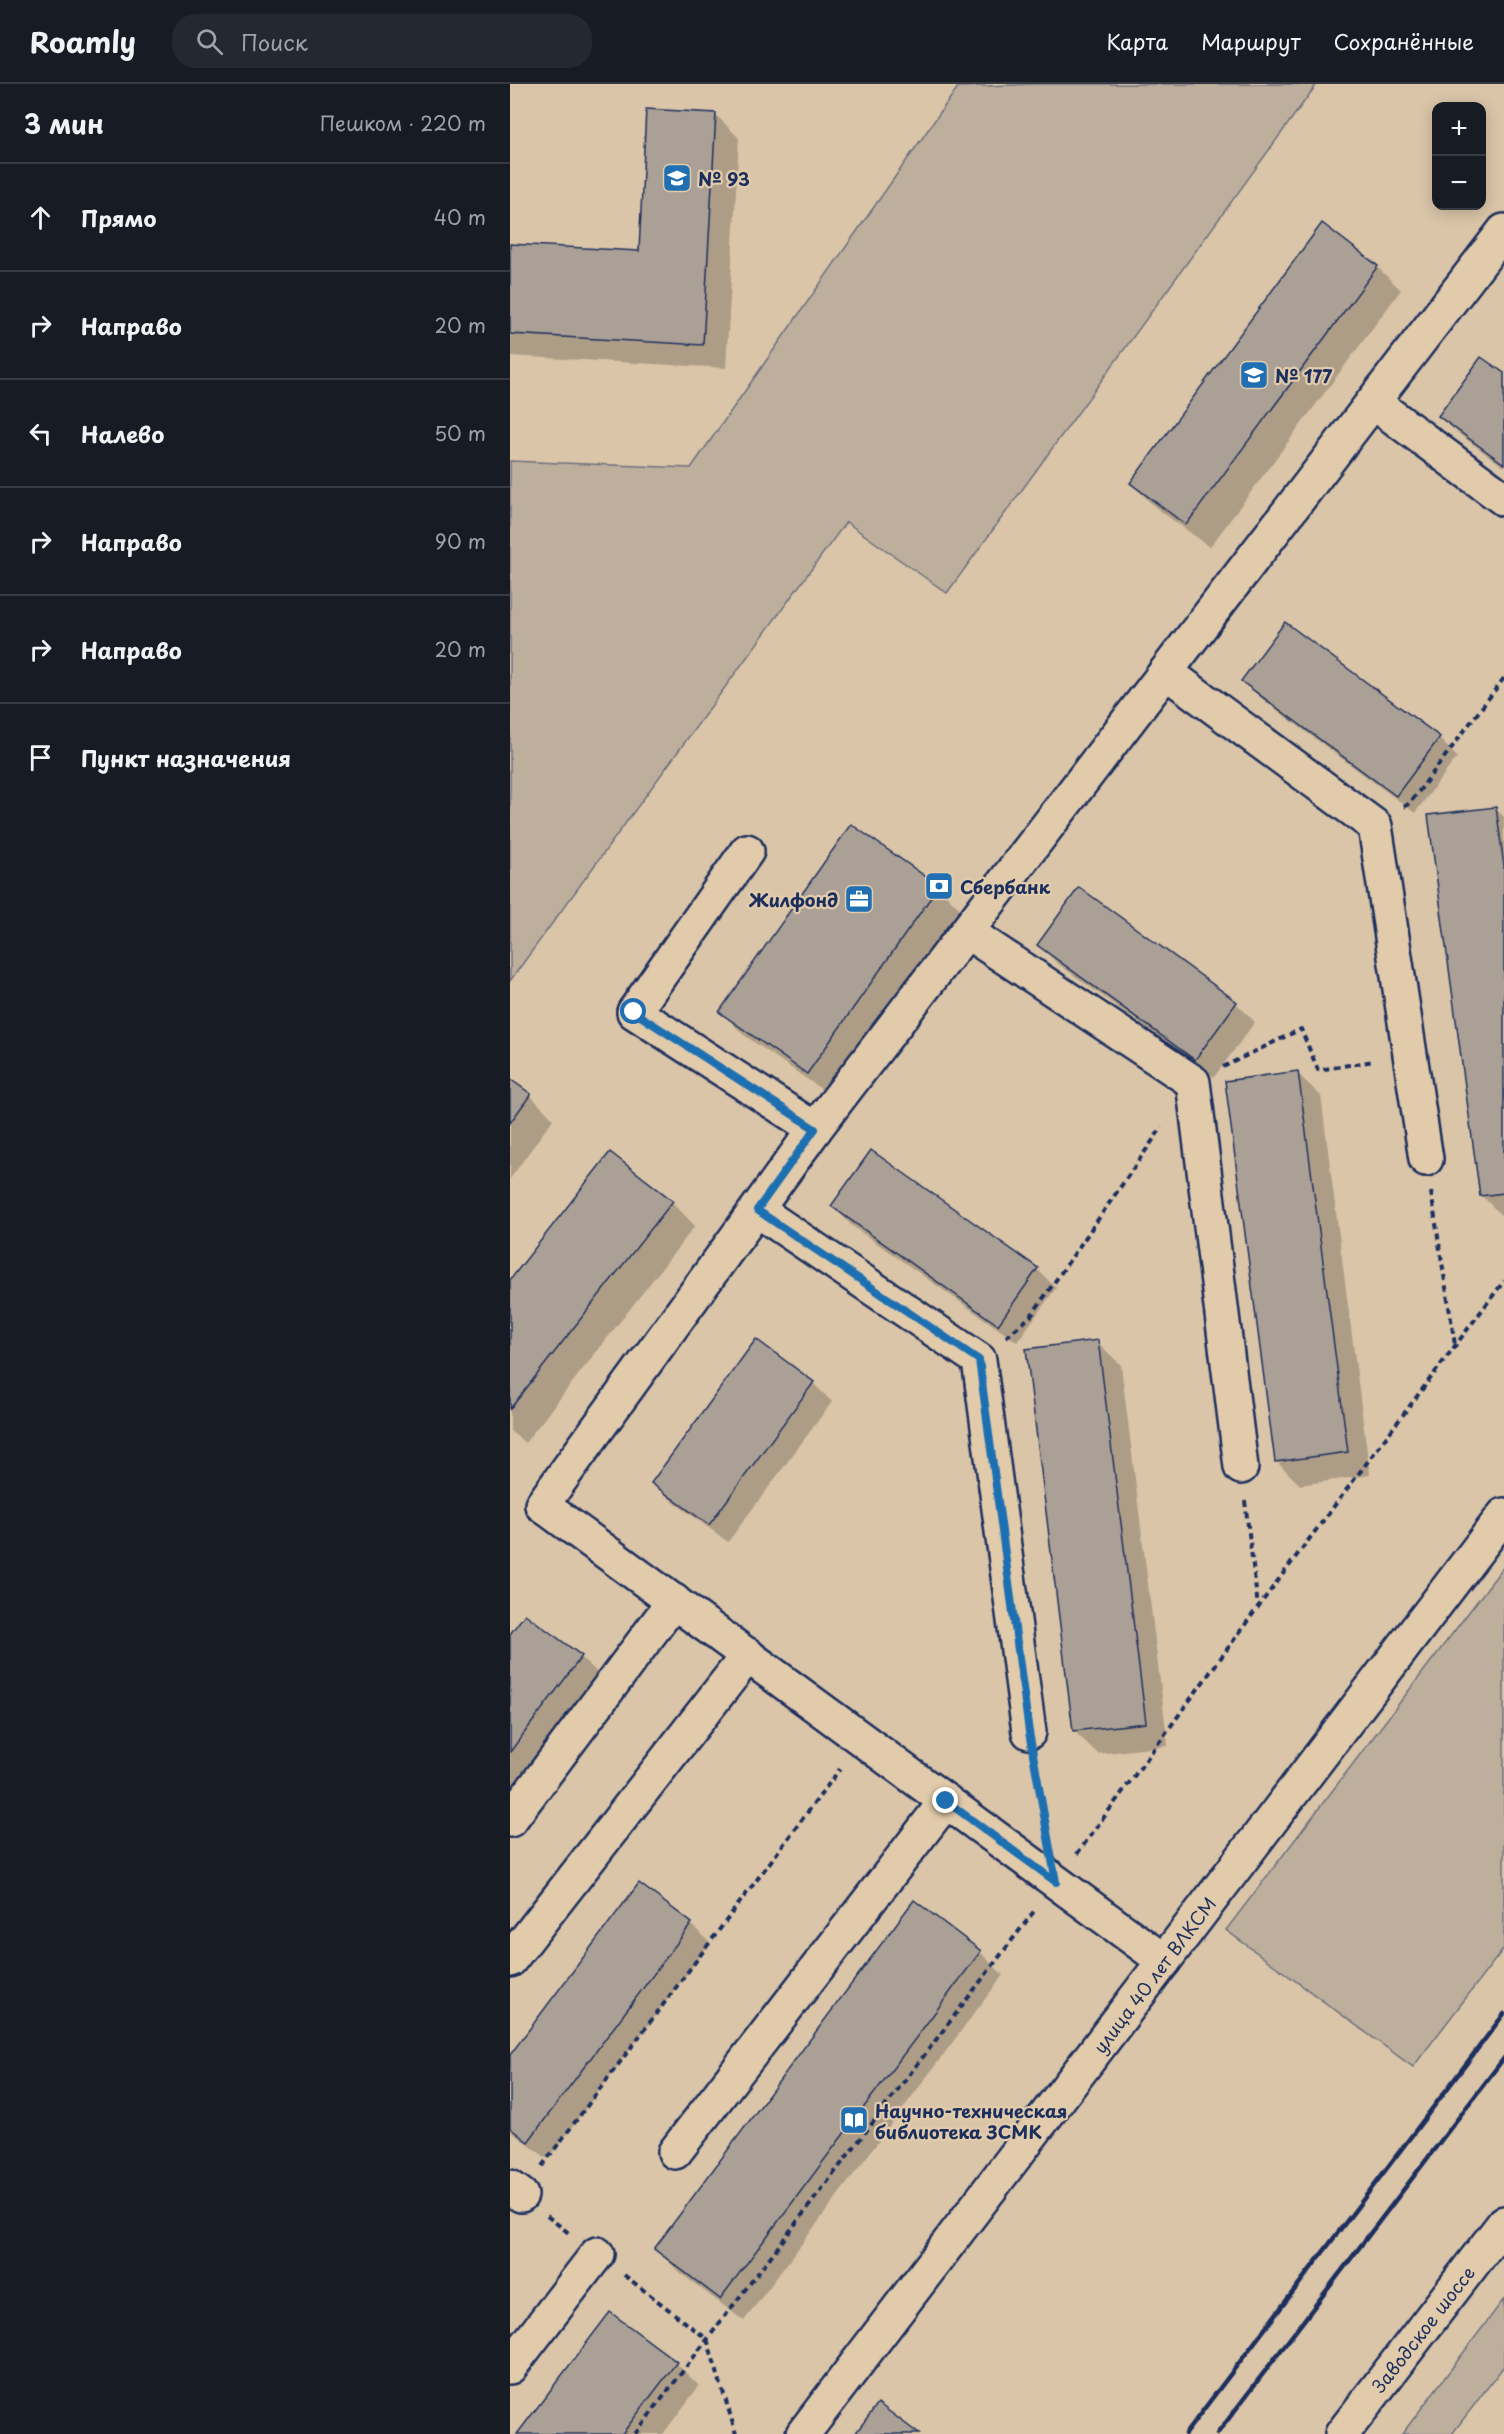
<!DOCTYPE html>
<html lang="ru">
<head>
<meta charset="utf-8">
<style>
	:root { --surface:#171b24; --page:#242831; --text:#f1f3f6; --muted:#9ea1a6; --line:#363941 }
	body { margin:0; font-family:"Playpen Sans",sans-serif; background:var(--page); color:var(--text) }
	.controls { position:absolute; right:18px; top:18px; display:grid; overflow:hidden; border-radius:12px; box-shadow:0 3px 15px #0003 }
	.controls button { width:54px; height:54px; display:grid; place-items:center; padding:0; border:0; border-bottom:2px solid var(--line); background:var(--surface); color:var(--text); font:30px sans-serif }
	.stop { position:absolute; width:18px; height:18px; margin:-14px; border:4px solid #1f6fb2; border-radius:50%; background:#fff }
	.stop.end { background:#1f6fb2; border-color:#fff; box-shadow:0 2px 6px #0008 }
	.list { margin:0; padding:0; list-style:none }
	h2 { display:flex; justify-content:space-between; align-items:center; height:78px; margin:0; padding:0 24px; font-size:26px }
	h2 small { font-size:20px; font-weight:400; color:var(--muted) }
	.list li { display:grid; grid-template-columns:39px 1fr auto; gap:18px; align-items:center; box-sizing:border-box; height:108px; padding:0 24px; border-top:2px solid var(--line) }
	.list b { display:block; font-size:22px; white-space:nowrap }
	.list em { font-size:20px; font-style:normal; color:var(--muted) }
	.icon { flex:none; width:33px; height:33px; fill:none; stroke:currentColor; stroke-width:2; stroke-linecap:round; stroke-linejoin:round }
	.map { position:relative; flex:none; width:994px; height:2350px; overflow:hidden }
	header { display:flex; align-items:center; gap:36px; box-sizing:border-box; height:84px; padding:0 30px; background:var(--surface); border-bottom:2px solid var(--line) }
	header strong { font-size:28px }
	nav { display:flex; gap:33px; margin-inline-start:auto; font-size:21px }
	.search { width:420px; height:54px; background:var(--page); display:flex; align-items:center; gap:15px; box-sizing:border-box; padding:0 21px; border-radius:24px; color:var(--muted); font-size:22px }
	main { display:flex }
	aside { flex:1; background:var(--surface) }
	.map>svg:first-child { display:block }
	.green { fill:#beaf9d; stroke:#6c6f7e; stroke-width:1.5 }
	.shadow { fill:#0003 }
	.building { fill:#aba096; stroke:#1b2f5e; stroke-width:1.5 }
	.lines { fill:none; stroke-linecap:round; stroke-linejoin:round }
	.minor-casing { stroke:#1b2f5e; stroke-width:38 }
	.major-casing { stroke:#1b2f5e; stroke-width:38 }
	.path { stroke:#1b2f5e; stroke-width:4; stroke-dasharray:6 4.5; stroke-linecap:butt }
	.minor { stroke:#e2cbab; stroke-width:33 }
	.major { stroke:#e2cbab; stroke-width:33 }
	.rail { stroke:#1b2f5e; stroke-width:4.5 }
	.route { stroke:#1f6fb2; stroke-width:8 }
	.labels { text-anchor:middle; dominant-baseline:central; stroke-width:4.5; stroke-linejoin:round; paint-order:stroke }
	.poi-label { font-size:18px; font-weight:bold; fill:#1b2f5e; stroke:#e2cbab; text-anchor:start }
	.street-label { font-size:18px; fill:#1b2f5e; stroke:#e2cbab }
</style>
</head>
<body>
<header>
<strong>Roamly</strong>
<div class="search"><svg class="icon" aria-label="search" viewBox="0 0 24 24"><circle cx="10" cy="10" r="6"/><path d="M15 15l6 6"/></svg>Поиск</div>
<nav><a>Карта</a><a>Маршрут</a><a>Сохранённые</a></nav>
</header>
<main>
<aside>
<h2>3 мин<small>Пешком · 220 m</small></h2>
<ul class="list">
<li><svg class="icon" aria-label="ahead" viewBox="0 0 24 24"><path d="M12 20V5M6 11l6-6 6 6"/></svg><div><b>Прямо</b></div><em>40 m</em></li>
<li><svg class="icon" aria-label="right" viewBox="0 0 24 24"><path d="M7 20v-9h11M14 6l5 5-5 5"/></svg><div><b>Направо</b></div><em>20 m</em></li>
<li><svg class="icon" aria-label="left" viewBox="0 0 24 24"><path d="M17 20v-9H6M10 6l-5 5 5 5"/></svg><div><b>Налево</b></div><em>50 m</em></li>
<li><svg class="icon" aria-label="right" viewBox="0 0 24 24"><path d="M7 20v-9h11M14 6l5 5-5 5"/></svg><div><b>Направо</b></div><em>90 m</em></li>
<li><svg class="icon" aria-label="right" viewBox="0 0 24 24"><path d="M7 20v-9h11M14 6l5 5-5 5"/></svg><div><b>Направо</b></div><em>20 m</em></li>
<li><svg class="icon" aria-label="arrive" viewBox="0 0 24 24"><path d="M6 21V4h12l-3 4 3 4H6"/></svg><div><b>Пункт назначения</b></div></li>
</ul>
</aside>
<div class="map">
<svg width="994" height="2350" viewBox="0 0 994 2350">
	<rect width="100%" height="100%" fill="#dac5a8"/>
	<filter id="ink" filterUnits="userSpaceOnUse"><feTurbulence type="fractalNoise" baseFrequency=".0167" numOctaves="2"/><feDisplacementMap in="SourceGraphic" scale="12" xChannelSelector="R" yChannelSelector="G"/><feConvolveMatrix kernelMatrix="1 2 1 2 8 2 1 2 1" color-interpolation-filters="sRGB"/></filter>
	<g filter="url(#ink)">
		<!-- green -->
		<g class="green">
			<polygon points="528,0 807,0 437,509 336,438 0,897 0,377 181,384 448,3"/>
			<polygon points="994,1482 994,1864 903,1983 716,1846"/>
			<polygon points="994,2215 994,2282 942,2350 892,2350"/>
		</g>
		<!-- shadow -->
		<g class="shadow">
			<polygon points="205,30 229,54 216,284 0,272 0,161 130,169"/>
			<polygon points="867,183 891,206 700,463 645,423 621,399"/>
			<polygon points="994,291 994,383 949,350 930,331"/>
			<polygon points="733,597 929,654 947,673 905,729 752,615"/>
			<polygon points="985,724 994,733 994,1134 971,1111"/>
			<polygon points="428,803 451,826 321,1012 234,951 211,928"/>
			<polygon points="570,805 726,919 745,938 704,993 547,879 529,861"/>
			<polygon points="787,989 811,1012 860,1391 790,1401 766,1377"/>
			<polygon points="0,997 20,1011 43,1035 0,1095"/>
			<polygon points="362,1068 527,1185 546,1204 507,1258 341,1141 323,1122"/>
			<polygon points="162,1118 185,1142 15,1359 0,1347 0,1199"/>
			<polygon points="246,1257 303,1299 322,1318 218,1458 162,1417 143,1398"/>
			<polygon points="587,1258 611,1281 658,1662 588,1670 564,1647"/>
			<polygon points="16,1532 71,1573 95,1596 0,1723 0,1552"/>
			<polygon points="129,1801 181,1840 200,1859 38,2075 0,2047 0,1973"/>
			<polygon points="470,1868 493,1891 234,2237 169,2188 146,2165"/>
			<polygon points="166,2279 189,2302 153,2350 9,2350"/>
		</g>
		<!-- building -->
		<g class="building">
			<polygon points="136,25 206,29 193,261 0,250 0,160 129,167"/>
			<polygon points="812,139 868,182 676,441 620,399"/>
			<polygon points="971,273 994,289 994,380 928,332"/>
			<polygon points="775,538 930,653 886,712 731,597"/>
			<polygon points="986,723 994,782 994,1109 970,1112 918,731"/>
			<polygon points="341,740 429,802 297,990 209,928"/>
			<polygon points="569,803 727,918 685,976 527,861"/>
			<polygon points="788,987 838,1368 765,1378 715,997"/>
			<polygon points="0,995 21,1010 0,1039"/>
			<polygon points="361,1066 528,1184 488,1241 321,1122"/>
			<polygon points="100,1068 163,1117 0,1325 0,1196"/>
			<polygon points="246,1255 304,1298 199,1441 141,1399"/>
			<polygon points="588,1256 636,1639 563,1647 516,1265"/>
			<polygon points="15,1530 72,1572 0,1668 0,1550"/>
			<polygon points="129,1799 182,1839 18,2058 0,2044 0,1971"/>
			<polygon points="404,1816 471,1867 210,2215 144,2165"/>
			<polygon points="100,2228 167,2278 112,2350 7,2350"/>
			<polygon points="368,2319 409,2350 345,2350"/>
		</g>
		<g class="lines">
			<!-- minor casing -->
			<g class="minor-casing">
				<g id="minor">
					<polyline points="863,318 994,415"/>
					<polyline points="656,588 865,742 916,1075"/>
					<polyline points="237,767 124,928 305,1045 32,1421 654,1877"/>
					<polyline points="457,848 683,998 731,1383"/>
					<polyline points="305,1045 994,147"/>
					<polyline points="247,1126 469,1276 519,1648"/>
					<polyline points="0,1736 164,1517"/>
					<polyline points="0,1876 238,1571"/>
					<polyline points="165,2068 436,1717"/>
					<polyline points="0,2103 11,2111"/>
					<polyline points="0,2283 87,2170"/>
					<polyline points="293,2350 994,1431"/>
				</g>
			</g>
			<!-- major casing -->
			<g class="major-casing">
				<polyline id="major" points="832,2350 994,2139"/>
			</g>
			<!-- path -->
			<g class="path">
				<polyline points="894,723 900,719 994,594"/>
				<polyline points="713,983 791,945 808,986 864,977"/>
				<polyline points="921,1108 945,1261"/>
				<polyline points="496,1253 521,1232 652,1043"/>
				<polyline points="735,1417 748,1523"/>
				<polyline points="525,1680 537,1747"/>
				<polyline points="567,1770 748,1523 994,1197"/>
				<polyline points="32,2082 330,1685"/>
				<polyline points="37,2132 60,2150"/>
				<polyline points="114,2191 197,2255 226,2350"/>
				<polyline points="125,2350 525,1826"/>
			</g>
			<!-- minor -->
			<use href="#minor" class="minor"/>
			<!-- major -->
			<use href="#major" class="major"/>
			<!-- rail -->
			<g class="rail">
				<polyline points="675,2350 994,1930"/>
				<polyline points="707,2350 994,1974"/>
			</g>
		</g>
	</g>
	<g class="lines" filter="url(#ink)">
		<!-- route -->
		<polyline class="route" points="124,928 305,1045 247,1126 469,1276 519,1648 546,1798 436,1717"/>
	</g>
	<!-- icons -->
	<defs>
		<g id="school-square" transform="scale(1.5)"><rect x="-9" y="-9" width="18" height="18" rx="4" fill="#1f6fb2" stroke="#e2cbab"/><path d="M0-5L7-2L0 1L-7-2ZM-4 1L0 2.5L4 1V4Q0 6-4 4Z" fill="#fff"/></g>
		<g id="bank-square" transform="scale(1.5)"><rect x="-9" y="-9" width="18" height="18" rx="4" fill="#1f6fb2" stroke="#e2cbab"/><path d="M-6-4H6V4H-6ZM0-2.3a2.3 2.3 0 1 0 0 4.6a2.3 2.3 0 1 0 0-4.6Z" fill="#fff"/></g>
		<g id="office-square" transform="scale(1.5)"><rect x="-9" y="-9" width="18" height="18" rx="4" fill="#1f6fb2" stroke="#e2cbab"/><path d="M-6-3h4V-5.5h4V-3h4V5H-6ZM-1-4.5V-3h2v-1.5ZM-6 0V1H6V0Z" fill="#fff"/></g>
		<g id="library-square" transform="scale(1.5)"><rect x="-9" y="-9" width="18" height="18" rx="4" fill="#1f6fb2" stroke="#e2cbab"/><path d="M-6-4Q-3-5.5-.7-3.5V5Q-3 3-6 4ZM6-4Q3-5.5 .7-3.5V5Q3 3 6 4Z" fill="#fff"/></g>
	</defs>
	<g fill-rule="evenodd">
		<use href="#school-square" x="167" y="94"/>
		<use href="#school-square" x="744" y="291"/>
		<use href="#bank-square" x="429" y="802"/>
		<use href="#office-square" x="349" y="815"/>
		<use href="#library-square" x="344" y="2036"/>
	</g>
	<g class="labels">
		<!-- poi labels -->
		<g class="poi-label">
			<text x="188" y="94">№ 93</text>
			<text x="765" y="291">№ 177</text>
			<text x="450" y="802">Сбербанк</text>
			<text x="328" y="815" text-anchor="end">Жилфонд</text>
			<text x="365" y="2026">Научно-техническая<tspan x="365" dy="21">библиотека ЗСМК</tspan></text>
		</g>
		<!-- street labels -->
		<g class="street-label">
			<text transform="translate(644 1891) rotate(-53)">улица 40 лет ВЛКСМ</text>
			<text transform="translate(913 2245) rotate(-52)">Заводское шоссе</text>
		</g>
	</g>
</svg>
<div class="controls">
<button>+</button>
<button>−</button>
</div>
<div class="stop" style="left:124px;top:928px"></div>
<div class="stop end" style="left:436px;top:1717px"></div>
</div>
</main>
</body>
</html>
